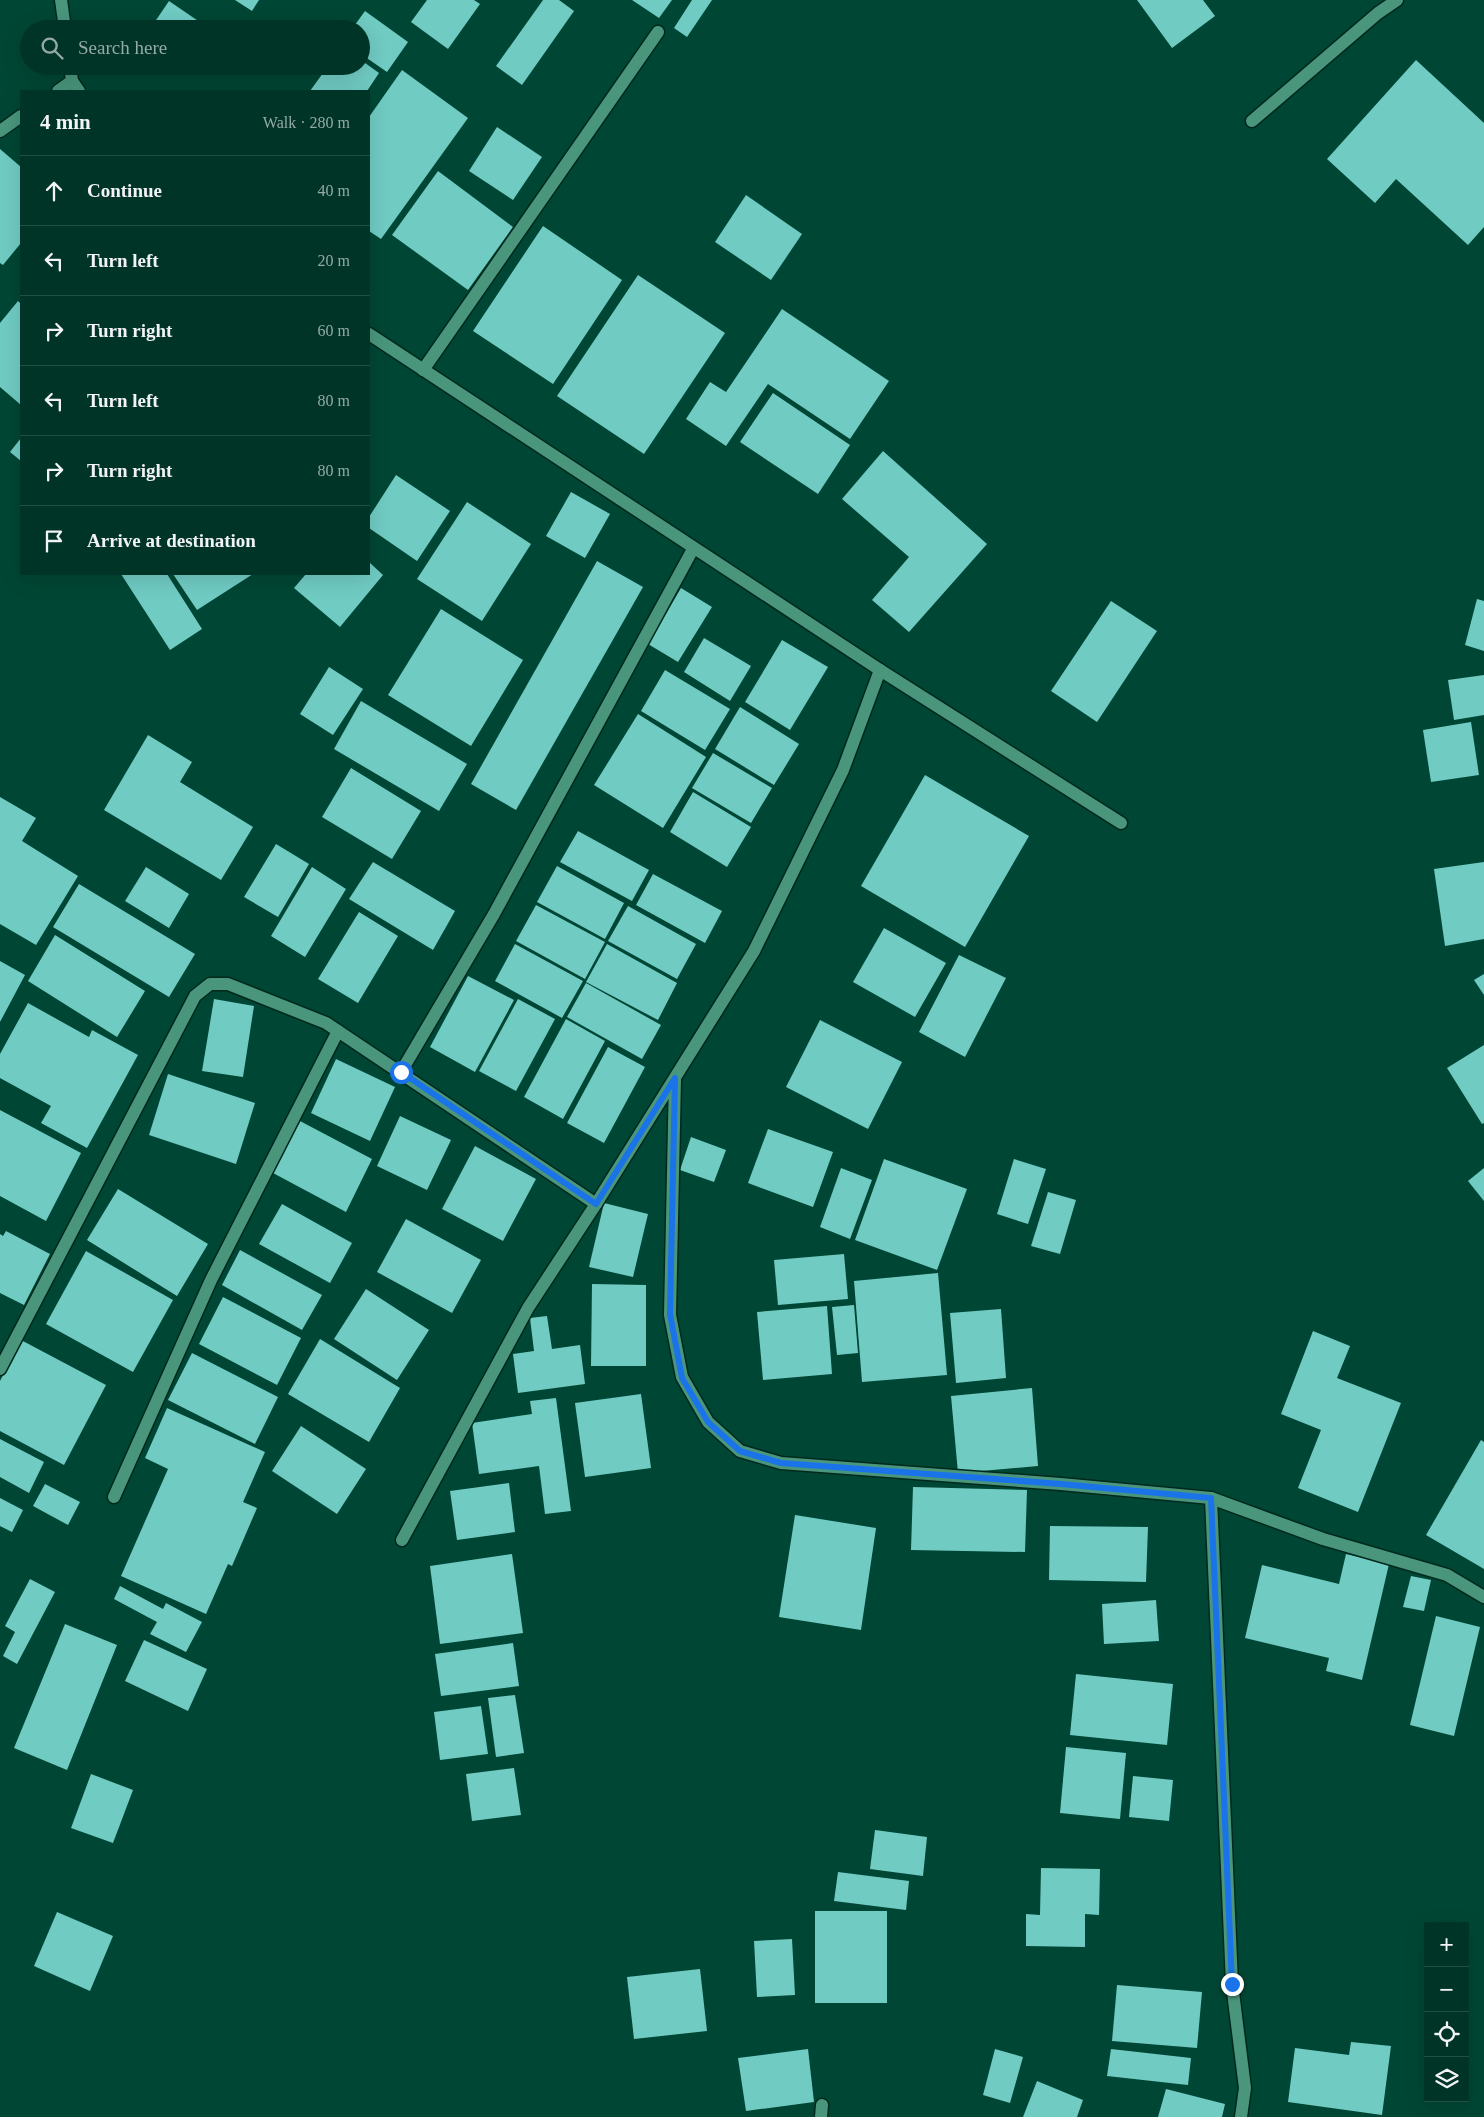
<!DOCTYPE html>
<html lang="en">
<head>
<meta charset="utf-8">
<style>
	:root { --surface:#003427; --page:#0a3c2f; --text:#f1f3f6; --muted:#95aaa7; --line:#224f44 }
	body { margin:0; font-family:"Times New Roman",serif; background:var(--page); color:var(--text) }
	.controls { position:absolute; right:15px; bottom:15px; display:grid; overflow:hidden; border-radius:0px; box-shadow:0 5px 20px #0002 }
	.controls button { width:45px; height:45px; display:grid; place-items:center; padding:0; border:0; border-bottom:1px solid var(--line); background:var(--surface); color:var(--text); font:25px sans-serif }
	.stop { position:absolute; width:15px; height:15px; margin:-11px; border:4px solid #1a73e8; border-radius:50%; background:#fff }
	.stop.end { background:#1a73e8; border-color:#fff; box-shadow:0 1px 5px #0008 }
	.list { margin:0; padding:0; list-style:none }
	h2 { display:flex; justify-content:space-between; align-items:center; height:65px; margin:0; padding:0 20px; font-size:21px }
	h2 small { font-size:16px; font-weight:400; color:var(--muted) }
	.list li { display:grid; grid-template-columns:32px 1fr auto; gap:15px; align-items:center; box-sizing:border-box; height:70px; padding:0 20px; border-top:1px solid var(--line) }
	.list b { display:block; font-size:19px; white-space:nowrap }
	.list em { font-size:16px; font-style:normal; color:var(--muted) }
	.icon { flex:none; width:28px; height:28px; fill:none; stroke:currentColor; stroke-width:2; stroke-linecap:round; stroke-linejoin:round }
	.map { position:relative; flex:none; width:1484px; height:2117px; overflow:hidden }
	.search { position:absolute; background:var(--surface); box-shadow:0 5px 20px #0002; left:20px; top:20px; width:350px; height:55px; display:flex; align-items:center; gap:12px; box-sizing:border-box; padding:0 18px; border-radius:28px; color:var(--muted); font-size:19px }
	.panel { position:absolute; background:var(--surface); box-shadow:0 5px 20px #0002; left:20px; top:90px; width:350px; height:485px; border-radius:0px }
	.map>svg:first-child { display:block }
	.building { fill:#70cbc3 }
	.lines { fill:none; stroke-linecap:round; stroke-linejoin:round }
	.street-casing { stroke:#00291d; stroke-width:15 }
	.secondary-casing { stroke:#00291d; stroke-width:15 }
	.street { stroke:#49967c; stroke-width:12 }
	.secondary { stroke:#49967c; stroke-width:12 }
	.route { stroke:#1a73e8; stroke-width:6 }
</style>
</head>
<body>
<div class="map">
<svg width="1484" height="2117" viewBox="0 0 1484 2117">
	<rect width="100%" height="100%" fill="#004634"/>
	<!-- building -->
	<g class="building">
		<polygon points="235,0 259,0 252,11"/>
		<polygon points="427,0 474,0 480,4 448,49 411,22"/>
		<polygon points="543,0 559,0 574,11 522,85 496,66"/>
		<polygon points="632,0 672,0 659,18"/>
		<polygon points="692,0 712,0 687,37 674,28"/>
		<polygon points="1137,0 1203,0 1215,16 1172,48"/>
		<polygon points="169,1 210,29 150,29"/>
		<polygon points="365,11 408,42 387,72 361,54 361,29 352,29"/>
		<polygon points="361,60 379,73 367,91 310,91 328,66 361,66"/>
		<polygon points="1416,60 1484,123 1484,227 1468,245 1396,179 1375,203 1327,159"/>
		<polygon points="402,70 468,118 381,239 369,231 369,117"/>
		<polygon points="497,127 542,157 513,200 469,171"/>
		<polygon points="0,149 21,167 21,243 3,265 0,263"/>
		<polygon points="438,171 513,227 468,290 392,235"/>
		<polygon points="746,195 802,234 771,280 715,242"/>
		<polygon points="543,226 622,280 553,384 473,331"/>
		<polygon points="638,275 725,333 644,454 557,396"/>
		<polygon points="18,301 21,304 21,405 0,387 0,323"/>
		<polygon points="782,309 889,381 850,439 768,384 726,446 686,419 710,382 726,392"/>
		<polygon points="773,393 850,445 818,494 740,442"/>
		<polygon points="21,438 21,461 10,452"/>
		<polygon points="883,451 987,544 909,632 872,600 909,557 842,499"/>
		<polygon points="396,475 450,511 417,561 369,528 369,517"/>
		<polygon points="571,492 610,514 585,558 546,536"/>
		<polygon points="467,502 531,544 482,621 417,579"/>
		<polygon points="597,561 643,587 516,810 471,784"/>
		<polygon points="369,562 383,575 340,627 294,588 306,574 369,574"/>
		<polygon points="121,574 167,574 202,629 170,650"/>
		<polygon points="173,574 253,574 197,610"/>
		<polygon points="681,588 712,607 678,662 648,644"/>
		<polygon points="1477,599 1484,601 1484,651 1465,645"/>
		<polygon points="1111,601 1157,631 1097,722 1051,691"/>
		<polygon points="441,609 523,660 471,746 388,695"/>
		<polygon points="704,638 751,666 730,701 684,672"/>
		<polygon points="782,640 828,667 790,730 745,702"/>
		<polygon points="329,667 363,689 333,735 300,714"/>
		<polygon points="665,670 730,709 705,750 641,711"/>
		<polygon points="1484,675 1484,715 1454,720 1448,680"/>
		<polygon points="361,701 467,764 439,811 334,749"/>
		<polygon points="740,707 799,744 774,785 715,749"/>
		<polygon points="638,714 706,757 663,828 594,785"/>
		<polygon points="1471,722 1479,775 1431,782 1423,730"/>
		<polygon points="148,735 192,762 180,782 253,827 221,880 104,810"/>
		<polygon points="713,753 772,788 751,823 692,788"/>
		<polygon points="351,768 421,811 392,859 322,817"/>
		<polygon points="925,775 1029,836 965,947 861,886"/>
		<polygon points="693,792 751,827 727,867 670,832"/>
		<polygon points="0,797 36,818 22,841 78,876 36,945 0,924"/>
		<polygon points="578,831 649,870 632,901 560,862"/>
		<polygon points="276,844 309,864 278,917 244,897"/>
		<polygon points="373,862 455,911 433,950 349,899"/>
		<polygon points="1484,862 1484,939 1445,946 1434,869"/>
		<polygon points="557,866 624,903 605,939 537,902"/>
		<polygon points="146,867 189,894 169,928 125,901"/>
		<polygon points="312,867 346,889 305,957 271,936"/>
		<polygon points="653,874 722,911 705,943 636,905"/>
		<polygon points="79,884 195,954 169,997 53,927"/>
		<polygon points="536,905 605,942 585,979 516,941"/>
		<polygon points="628,906 696,944 677,979 608,941"/>
		<polygon points="359,912 398,936 358,1003 318,979"/>
		<polygon points="884,928 946,963 915,1017 853,982"/>
		<polygon points="55,935 145,991 117,1037 28,981"/>
		<polygon points="515,944 583,981 562,1018 495,981"/>
		<polygon points="607,944 677,983 658,1020 586,982"/>
		<polygon points="959,955 1006,978 965,1057 919,1032"/>
		<polygon points="0,961 25,975 0,1022"/>
		<polygon points="1484,974 1484,995 1474,980"/>
		<polygon points="468,976 514,1000 475,1072 430,1047"/>
		<polygon points="586,983 661,1025 642,1059 567,1017"/>
		<polygon points="214,999 254,1006 243,1077 202,1071"/>
		<polygon points="518,999 555,1019 516,1091 479,1071"/>
		<polygon points="28,1003 89,1037 92,1030 138,1055 87,1148 41,1123 51,1106 0,1078 0,1054"/>
		<polygon points="566,1019 605,1041 563,1119 524,1097"/>
		<polygon points="820,1020 902,1062 868,1129 786,1087"/>
		<polygon points="1484,1045 1484,1123 1482,1124 1447,1068"/>
		<polygon points="608,1047 645,1067 604,1143 567,1123"/>
		<polygon points="336,1059 395,1087 370,1141 311,1113"/>
		<polygon points="168,1074 255,1103 236,1164 149,1135"/>
		<polygon points="0,1110 81,1153 46,1221 0,1196"/>
		<polygon points="400,1116 451,1140 427,1190 377,1166"/>
		<polygon points="300,1121 372,1159 346,1212 273,1173"/>
		<polygon points="768,1129 833,1152 813,1207 748,1183"/>
		<polygon points="691,1137 726,1150 714,1182 680,1170"/>
		<polygon points="475,1146 536,1179 503,1241 442,1209"/>
		<polygon points="884,1159 967,1189 937,1270 855,1240"/>
		<polygon points="1014,1159 1046,1169 1028,1224 997,1214"/>
		<polygon points="841,1168 872,1180 850,1239 820,1227"/>
		<polygon points="1484,1168 1484,1201 1468,1181"/>
		<polygon points="118,1189 208,1244 177,1296 87,1240"/>
		<polygon points="1048,1192 1076,1200 1060,1254 1031,1246"/>
		<polygon points="604,1203 648,1214 633,1277 589,1267"/>
		<polygon points="282,1204 352,1243 330,1283 259,1244"/>
		<polygon points="406,1219 481,1260 452,1313 377,1272"/>
		<polygon points="6,1231 50,1254 24,1305 0,1293 0,1234 3,1236"/>
		<polygon points="240,1250 322,1295 302,1330 222,1285"/>
		<polygon points="86,1251 173,1300 133,1372 46,1324"/>
		<polygon points="844,1254 848,1299 778,1305 774,1260"/>
		<polygon points="938,1273 947,1375 862,1382 854,1281"/>
		<polygon points="592,1284 646,1285 646,1366 591,1366"/>
		<polygon points="366,1289 429,1330 397,1380 334,1339"/>
		<polygon points="223,1297 301,1338 277,1385 199,1344"/>
		<polygon points="854,1305 858,1353 837,1355 832,1307"/>
		<polygon points="827,1306 832,1374 763,1380 757,1312"/>
		<polygon points="1001,1309 1006,1378 956,1383 950,1313"/>
		<polygon points="547,1316 552,1349 580,1345 585,1384 518,1393 513,1354 534,1351 530,1318"/>
		<polygon points="1313,1331 1350,1346 1337,1378 1401,1403 1358,1512 1298,1488 1321,1430 1281,1414"/>
		<polygon points="320,1339 400,1388 369,1442 288,1394"/>
		<polygon points="21,1340 106,1385 64,1465 0,1431 0,1381"/>
		<polygon points="192,1353 278,1397 255,1444 168,1400"/>
		<polygon points="1032,1388 1038,1466 958,1473 951,1396"/>
		<polygon points="641,1394 651,1468 585,1477 575,1403"/>
		<polygon points="556,1398 571,1511 545,1514 539,1466 479,1474 472,1423 532,1414 530,1401"/>
		<polygon points="167,1408 265,1452 243,1502 257,1508 232,1566 228,1564 206,1614 121,1576 168,1469 145,1458"/>
		<polygon points="301,1426 366,1469 337,1514 272,1471"/>
		<polygon points="0,1439 44,1462 29,1493 0,1477"/>
		<polygon points="1481,1440 1484,1442 1484,1569 1426,1535"/>
		<polygon points="509,1483 515,1532 457,1540 450,1491"/>
		<polygon points="45,1484 80,1502 68,1525 33,1506"/>
		<polygon points="913,1487 1027,1490 1025,1552 911,1550"/>
		<polygon points="0,1498 23,1510 12,1532 0,1526"/>
		<polygon points="795,1515 876,1528 861,1630 779,1617"/>
		<polygon points="1050,1526 1148,1527 1146,1582 1049,1580"/>
		<polygon points="512,1554 523,1633 440,1644 430,1566"/>
		<polygon points="1346,1554 1389,1564 1362,1680 1326,1671 1329,1658 1245,1638 1262,1565 1339,1584"/>
		<polygon points="1411,1576 1431,1580 1424,1611 1403,1607"/>
		<polygon points="30,1579 55,1592 17,1664 3,1656 15,1632 5,1626"/>
		<polygon points="120,1586 163,1609 166,1603 202,1622 186,1652 150,1634 157,1622 114,1599"/>
		<polygon points="1156,1600 1159,1641 1104,1644 1102,1604"/>
		<polygon points="1436,1616 1480,1627 1454,1736 1410,1725"/>
		<polygon points="65,1624 117,1645 67,1770 14,1748"/>
		<polygon points="144,1640 207,1669 188,1711 125,1681"/>
		<polygon points="513,1643 519,1686 441,1696 435,1654"/>
		<polygon points="1076,1674 1173,1684 1167,1745 1070,1735"/>
		<polygon points="515,1695 524,1753 496,1757 488,1698"/>
		<polygon points="481,1706 488,1754 440,1760 434,1712"/>
		<polygon points="1066,1747 1126,1753 1120,1819 1060,1813"/>
		<polygon points="514,1768 521,1815 472,1821 466,1774"/>
		<polygon points="91,1774 133,1790 113,1843 71,1828"/>
		<polygon points="1133,1776 1173,1780 1169,1821 1129,1817"/>
		<polygon points="875,1830 927,1837 923,1876 870,1869"/>
		<polygon points="1041,1868 1100,1869 1099,1915 1085,1914 1085,1947 1026,1946 1026,1914 1040,1915"/>
		<polygon points="838,1872 909,1881 906,1910 834,1901"/>
		<rect x="815" y="1911" width="72" height="92"/>
		<polygon points="57,1912 113,1936 90,1991 34,1966"/>
		<polygon points="792,1939 795,1995 757,1997 754,1941"/>
		<polygon points="700,1969 707,2031 634,2039 627,1977"/>
		<polygon points="1117,1985 1202,1992 1197,2048 1112,2041"/>
		<polygon points="1351,2042 1391,2046 1382,2115 1288,2102 1295,2048 1349,2055"/>
		<polygon points="808,2049 814,2102 746,2111 738,2058"/>
		<polygon points="995,2049 1023,2057 1010,2103 983,2095"/>
		<polygon points="1111,2049 1191,2058 1188,2085 1107,2076"/>
		<polygon points="1037,2081 1083,2100 1077,2117 1023,2117"/>
		<polygon points="1166,2089 1225,2104 1222,2117 1158,2117"/>
	</g>
	<g class="lines">
		<!-- street casing -->
		<g class="street-casing">
			<g id="street">
				<polyline points="72,81 79,91"/>
				<polyline points="1252,121 1378,13 1397,0"/>
				<polyline points="369,334 880,670 1121,823"/>
				<polyline points="423,370 658,32"/>
				<polyline points="401,1072 494,914 693,549"/>
				<polyline points="675,1078 670,1315 682,1377 708,1422 740,1451 781,1463 1061,1484 1211,1498 1323,1539 1447,1575 1484,1597"/>
				<polyline points="0,1369 195,996 210,984 228,984 326,1023 596,1204"/>
				<polyline points="114,1497 211,1280 338,1031"/>
				<polyline points="1211,1498 1232,1984 1245,2088 1241,2117"/>
				<polyline points="402,1540 528,1308 596,1204 754,951 843,770 880,670"/>
				<polyline points="821,2117 822,2105"/>
			</g>
		</g>
		<!-- secondary casing -->
		<g class="secondary-casing">
			<g id="secondary">
				<polyline points="61,0 65,29"/>
				<polyline points="58,91 72,81 70,66"/>
				<polyline points="0,131 21,116"/>
			</g>
		</g>
		<!-- street -->
		<use href="#street" class="street"/>
		<!-- secondary -->
		<use href="#secondary" class="secondary"/>
	</g>
	<g class="lines">
		<!-- route -->
		<polyline class="route" points="401,1072 596,1204 675,1078 670,1314 682,1378 708,1422 740,1451 781,1463 1061,1484 1211,1498 1232,1984"/>
	</g>
</svg>
<div class="controls">
<button>+</button>
<button>−</button>
<button><svg class="icon" aria-label="locate" viewBox="0 0 24 24"><circle cx="12" cy="12" r="6"/><path d="M12 2v4M12 18v4M2 12h4M18 12h4"/></svg></button>
<button><svg class="icon" aria-label="layers" viewBox="0 0 24 24"><path d="M12 4l9 5-9 5-9-5zM3 14l9 5 9-5"/></svg></button>
</div>
<div class="stop" style="left:401px;top:1072px"></div>
<div class="stop end" style="left:1232px;top:1984px"></div>
<div class="search"><svg class="icon" aria-label="search" viewBox="0 0 24 24"><circle cx="10" cy="10" r="6"/><path d="M15 15l6 6"/></svg>Search here</div>
<section class="panel">
<h2>4 min<small>Walk · 280 m</small></h2>
<ul class="list">
<li><svg class="icon" aria-label="ahead" viewBox="0 0 24 24"><path d="M12 20V5M6 11l6-6 6 6"/></svg><div><b>Continue</b></div><em>40 m</em></li>
<li><svg class="icon" aria-label="left" viewBox="0 0 24 24"><path d="M17 20v-9H6M10 6l-5 5 5 5"/></svg><div><b>Turn left</b></div><em>20 m</em></li>
<li><svg class="icon" aria-label="right" viewBox="0 0 24 24"><path d="M7 20v-9h11M14 6l5 5-5 5"/></svg><div><b>Turn right</b></div><em>60 m</em></li>
<li><svg class="icon" aria-label="left" viewBox="0 0 24 24"><path d="M17 20v-9H6M10 6l-5 5 5 5"/></svg><div><b>Turn left</b></div><em>80 m</em></li>
<li><svg class="icon" aria-label="right" viewBox="0 0 24 24"><path d="M7 20v-9h11M14 6l5 5-5 5"/></svg><div><b>Turn right</b></div><em>80 m</em></li>
<li><svg class="icon" aria-label="arrive" viewBox="0 0 24 24"><path d="M6 21V4h12l-3 4 3 4H6"/></svg><div><b>Arrive at destination</b></div></li>
</ul>
</section>
</div>
</body>
</html>
